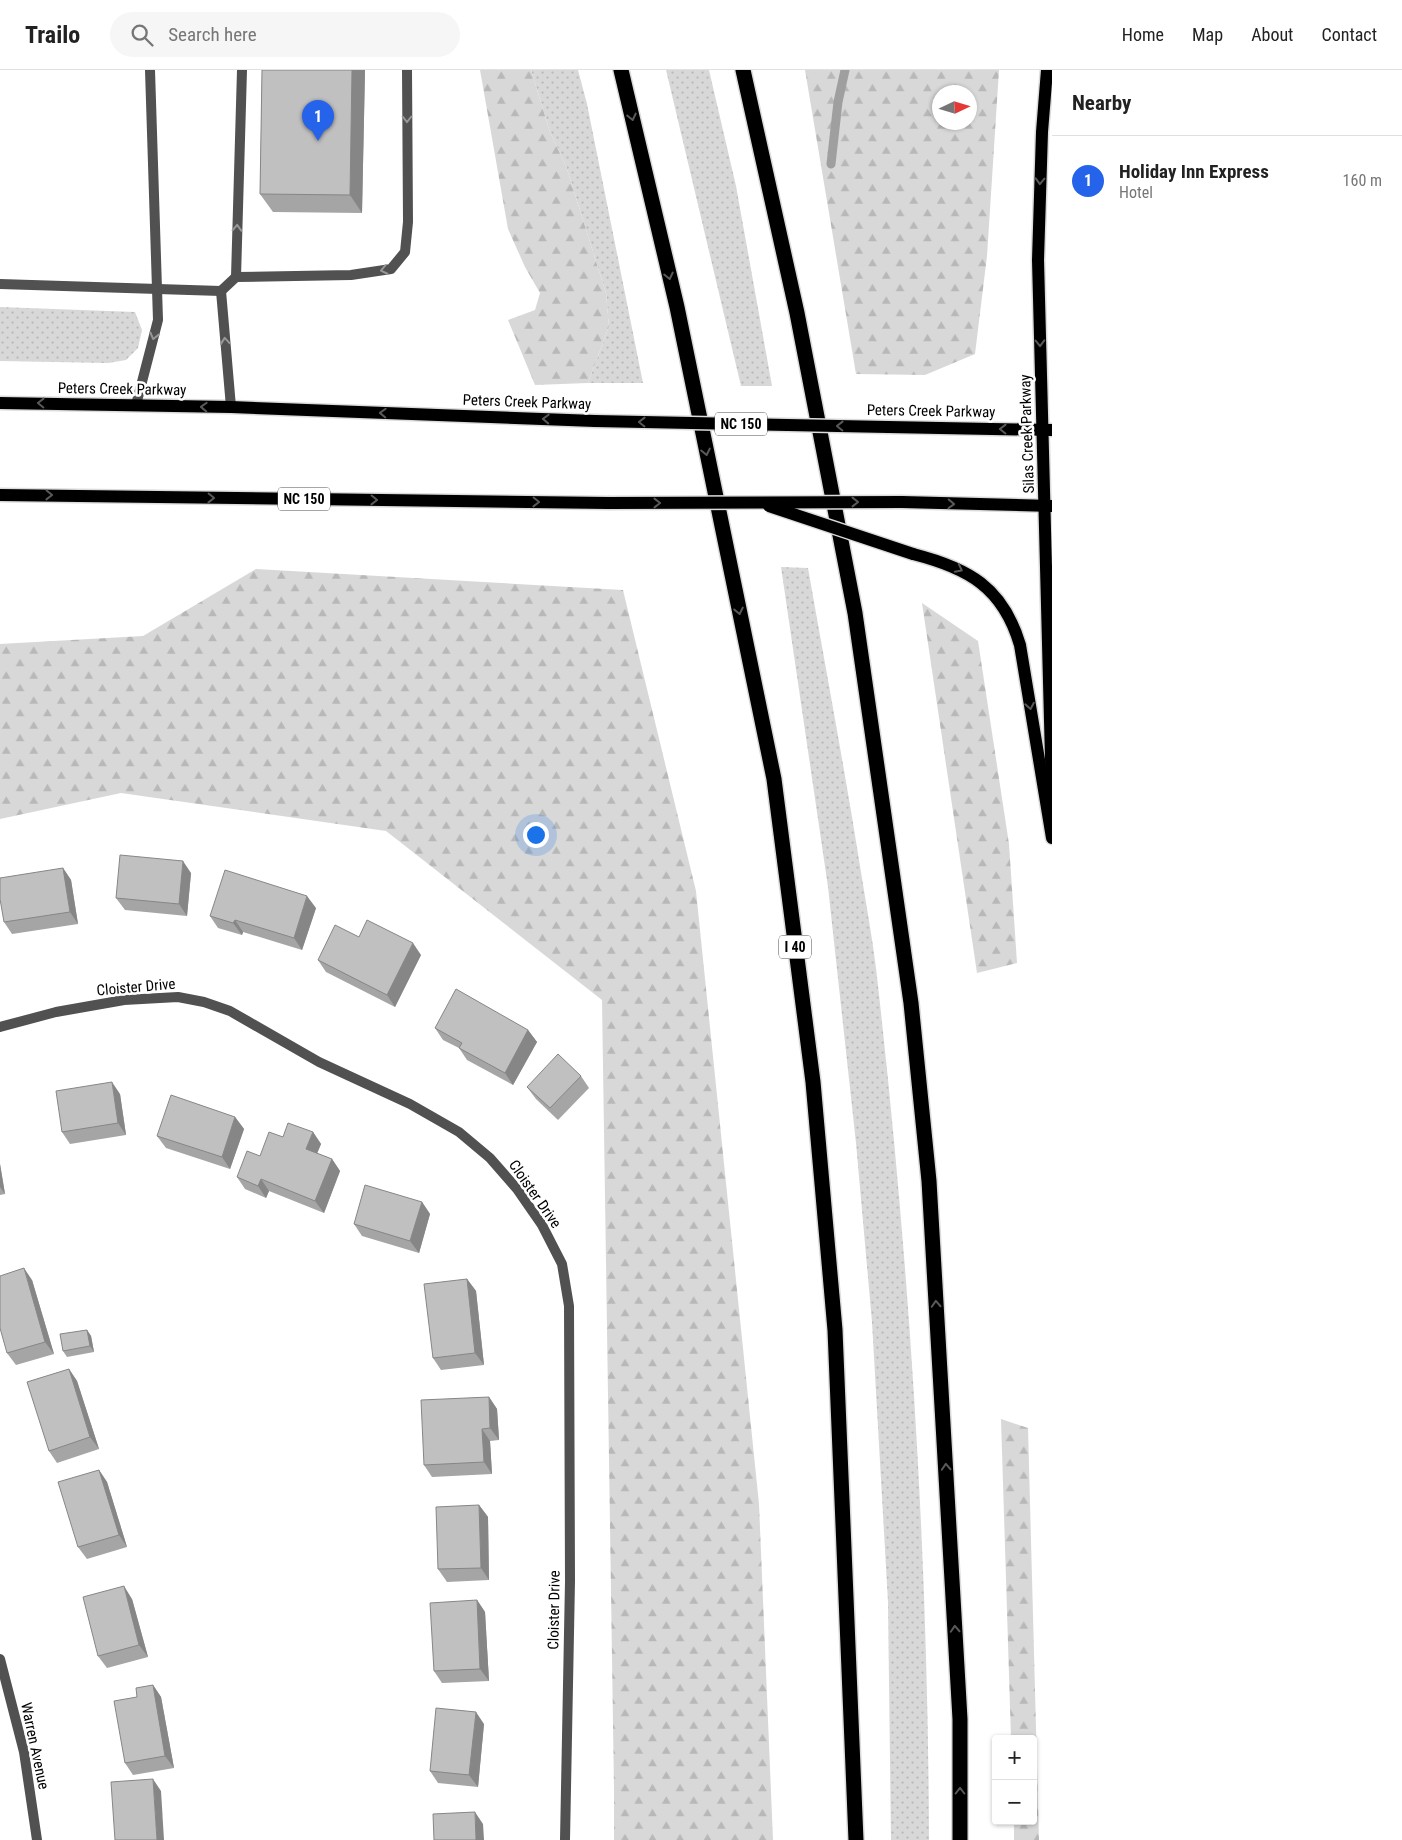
<!DOCTYPE html>
<html lang="en">
<head>
<meta charset="utf-8">
<style>
	:root { --surface:#fff; --page:#f6f6f6; --text:#222; --muted:#767676; --line:#e0e0e0; --accent:#2563eb }
	body { margin:0; font-family:"Roboto Condensed",sans-serif; background:var(--page); color:var(--text) }
	.controls { position:absolute; right:15px; bottom:15px; display:grid; overflow:hidden; border-radius:5px; box-shadow:0 1px 4px #0004 }
	.controls button { width:45px; height:45px; display:grid; place-items:center; padding:0; border:0; border-bottom:1px solid var(--line); background:var(--surface); color:var(--text); font:25px sans-serif }
	.compass { position:absolute; left:932px; top:15px; width:45px; height:45px; border-radius:50%; background:var(--surface); box-shadow:0 1px 4px #0004; rotate:86deg }
	.you { position:absolute; left:535px; top:764px; width:18px; height:18px; margin:-12px; border:4px solid #fff; border-radius:50%; background:#1a73e8; box-shadow:0 0 0 8px #1a73e833 }
	.badge { display:grid; place-items:center; width:32px; height:32px; border-radius:50%; background:var(--accent); color:#fff; font-size:16px; font-weight:700 }
	.pin { position:absolute; translate:-50% -41px; filter:drop-shadow(0 1px 2px #0008) }
	.pin::after { content:''; position:absolute; top:26px; width:18px; height:15px; background:inherit; clip-path:polygon(0 0,100% 0,50% 100%) }
	.list { margin:0; padding:0; list-style:none }
	h2 { display:flex; justify-content:space-between; align-items:center; height:65px; margin:0; padding:0 20px; font-size:21px }
	h2 small { font-size:16px; font-weight:400; color:var(--muted) }
	.list li { display:grid; grid-template-columns:32px 1fr auto; gap:15px; align-items:center; box-sizing:border-box; height:90px; padding:0 20px; border-top:1px solid var(--line) }
	.list b { display:block; font-size:19px; white-space:nowrap }
	.list p { margin:0; font-size:16px; white-space:nowrap; color:var(--muted) }
	.list em { font-size:16px; font-style:normal; color:var(--muted) }
	.icon { flex:none; width:28px; height:28px; fill:none; stroke:currentColor; stroke-width:2; stroke-linecap:round; stroke-linejoin:round }
	.map { position:relative; flex:none; width:1052px; height:1770px; overflow:hidden }
	header { display:flex; align-items:center; gap:30px; box-sizing:border-box; height:70px; padding:0 25px; background:var(--surface); border-bottom:1px solid var(--line) }
	header strong { font-size:24px }
	nav { display:flex; gap:28px; margin-inline-start:auto; font-size:18px }
	.search { width:350px; height:45px; background:var(--page); display:flex; align-items:center; gap:12px; box-sizing:border-box; padding:0 18px; border-radius:28px; color:var(--muted); font-size:19px }
	main { display:flex }
	aside { flex:1; background:var(--surface) }
	.map>svg:first-child { display:block }
	.grass { fill:url(#grass-dots) }
	.forest { fill:url(#forest-firs); fill-rule:evenodd }
	.lines { fill:none; stroke-linecap:round; stroke-linejoin:round }
	.stream { stroke:#9f9f9f; stroke-width:9 }
	.primary-casing { stroke:#dbdbdb; stroke-width:15 }
	.highway-casing { stroke:#dbdbdb; stroke-width:18 }
	.lane { stroke:#515151; stroke-width:10 }
	.street { stroke:#515151; stroke-width:10 }
	.primary { stroke:#000; stroke-width:12 }
	.highway { stroke:#000; stroke-width:15 }
	.primary-bridge-casing { stroke:#dbdbdb; stroke-width:15; stroke-linecap:butt }
	.primary-bridge { stroke:#000; stroke-width:12 }
	.wall { fill:#a5a5a5 }
	.shaded-wall { fill:#868686 }
	.building { fill:#c0c0c0; stroke:#868686 }
	.oneway { stroke:#595959 }
	.oneway2 { stroke:#979797 }
	.labels { text-anchor:middle; dominant-baseline:central; stroke-width:5; stroke-linejoin:round; paint-order:stroke }
	.shield { fill:#fff; stroke:#4c4c4c; stroke-width:1 }
	.shield-label { font-size:14px; font-weight:bold; fill:#000 }
	.street-label { font-size:15px; fill:#000; stroke:#fff }
</style>
</head>
<body>
<header>
<strong>Trailo</strong>
<div class="search"><svg class="icon" aria-label="search" viewBox="0 0 24 24"><circle cx="10" cy="10" r="6"/><path d="M15 15l6 6"/></svg>Search here</div>
<nav><a>Home</a><a>Map</a><a>About</a><a>Contact</a></nav>
</header>
<main>
<div class="map">
<svg width="1052" height="1770" viewBox="0 0 1052 1770">
	<defs>
		<pattern id="grass-dots" width="8" height="8" patternUnits="userSpaceOnUse" patternTransform="scale(1.25)"><rect width="8" height="8" fill="#d8d8d8"/><path d="M2 2h.1M6 6h.1" fill="none" stroke="#b8b8b8" stroke-width="1.8" stroke-linecap="round"/></pattern>
		<pattern id="forest-firs" width="22" height="20" patternUnits="userSpaceOnUse" patternTransform="scale(1.25)"><rect width="22" height="20" fill="#d8d8d8"/><path d="M5 1l3.5 6h-7zM16 11l3.5 6h-7z" fill="#b8b8b8"/></pattern>
	</defs>
	<rect width="100%" height="100%" fill="#fff"/>
	<!-- grass -->
	<g class="grass">
		<polygon points="531,0 578,0 587,34 643,313 588,313 609,256 606,223 566,96 550,62"/>
		<polygon points="666,0 709,0 736,116 772,316 741,316"/>
		<polygon points="0,237 135,242 142,260 138,278 126,290 108,293 0,291"/>
		<path d="M781,497L808,498C826,600 845,701 861,802C866,834 872,866 876,898C909,1187 928,1479 929,1770H891L888,1532L872,1252L856,1073L828,817Z"/>
	</g>
	<!-- forest -->
	<g class="forest">
		<polygon points="480,0 531,0 550,62 566,96 606,223 609,256 588,313 535,315 508,250 535,240 540,223 525,197 508,159"/>
		<path d="M805,0H999L987,186L975,284L925,305L856,304ZM969,22V52H939V22Z"/>
		<polygon points="256,499 623,520 696,821 759,1434 773,1770 614,1770 614,1719 602,930 386,761 121,723 0,749 0,574 143,566"/>
		<polygon points="922,533 978,571 1009,774 1017,893 977,903"/>
		<polygon points="1001,1349 1028,1358 1039,1770 1014,1770 1014,1751 1033,1751 1033,1669 1011,1669"/>
	</g>
	<g class="lines">
		<!-- stream -->
		<polyline class="stream" points="831,94 838,32 845,0"/>
		<!-- primary casing -->
		<g class="primary-casing">
			<g id="primary">
				<polyline points="1047,0 1042,62 1038,190 1052,727"/>
				<polyline points="0,333 231,337 595,351"/>
				<polyline points="888,357 1052,360"/>
				<polyline points="0,425 608,433"/>
				<polyline points="902,432 1052,436"/>
				<path d="M913,484C968,498 1003,517 1020,575L1052,768"/>
			</g>
		</g>
		<!-- highway casing -->
		<g class="highway-casing">
			<g id="highway">
				<polyline points="621,0 677,237 774,709 813,1012 835,1260 856,1770"/>
				<polyline points="743,0 797,243 855,543 911,933 929,1111 960,1649 960,1770"/>
			</g>
		</g>
		<!-- lane -->
		<g class="lane">
			<polyline points="236,207 242,0"/>
			<polyline points="0,214 221,221 236,207 351,205 391,199 405,182 408,152 407,0"/>
			<polyline points="221,221 231,337"/>
			<polyline points="136,335 158,250 150,0"/>
		</g>
		<!-- street -->
		<g class="street">
			<polyline points="0,957 56,942 124,930 178,927 204,932 230,941 319,992 410,1034 459,1062 490,1088 517,1119 542,1155 562,1194 569,1236 570,1511 565,1770"/>
			<polyline points="0,1589 24,1682 37,1770"/>
		</g>
		<!-- primary -->
		<use href="#primary" class="primary"/>
		<!-- highway -->
		<use href="#highway" class="highway"/>
		<!-- primary-bridge casing -->
		<g class="primary-bridge-casing">
			<g id="primary-bridge">
				<polyline points="595,351 888,357"/>
				<polyline points="608,433 902,432"/>
				<polyline points="769,436 913,484"/>
			</g>
		</g>
		<!-- primary-bridge -->
		<use href="#primary-bridge" class="primary-bridge"/>
	</g>
	<!-- wall -->
	<g class="wall">
		<polygon points="262,0 365,0 362,143 273,142 260,124"/>
		<polygon points="63,798 71,810 78,854 12,864 4,852"/>
		<polygon points="191,803 187,846 125,840 116,828"/>
		<polygon points="316,838 302,880 243,862 242,865 218,858 210,846"/>
		<polygon points="359,867 421,885 395,937 326,902 318,890"/>
		<polygon points="435,958 528,960 537,972 513,1015 467,990 459,978 443,970"/>
		<polygon points="581,1006 589,1018 558,1050 536,1029 527,1017"/>
		<polygon points="120,1024 126,1065 70,1074 62,1062"/>
		<polygon points="235,1047 244,1059 230,1099 166,1078 157,1066"/>
		<polygon points="313,1062 321,1074 317,1083 332,1089 340,1101 324,1143 269,1121 266,1128 245,1119 237,1107 260,1086 283,1067"/>
		<polygon points="0,1094 5,1124 0,1125"/>
		<polygon points="422,1132 430,1144 419,1183 362,1166 354,1154"/>
		<polygon points="467,1209 476,1221 484,1295 441,1300 433,1288"/>
		<polygon points="32,1210 54,1284 16,1295 7,1283"/>
		<polygon points="87,1260 91,1266 94,1282 67,1287 63,1281"/>
		<polygon points="69,1299 77,1311 99,1379 57,1393 49,1381"/>
		<polygon points="489,1327 497,1339 499,1370 490,1371 492,1404 432,1407 424,1395"/>
		<polygon points="99,1400 107,1412 127,1477 87,1489 78,1477"/>
		<polygon points="479,1435 488,1447 489,1510 447,1512 438,1499"/>
		<polygon points="132,1529 148,1587 107,1598 98,1586"/>
		<polygon points="477,1530 485,1542 489,1611 442,1613 434,1601"/>
		<polygon points="153,1615 161,1627 174,1698 133,1705 125,1693 137,1627"/>
		<polygon points="484,1654 478,1717 438,1713 430,1701"/>
	</g>
	<!-- shaded-wall -->
	<g class="shaded-wall">
		<polygon points="352,0 365,0 362,143 350,125"/>
		<polygon points="183,791 191,803 187,846 179,834"/>
		<polygon points="63,798 71,810 78,854 70,842"/>
		<polygon points="307,826 316,838 302,880 294,868"/>
		<polygon points="235,850 243,862 242,865 233,853"/>
		<polygon points="413,873 421,885 395,937 387,925"/>
		<polygon points="528,960 537,972 513,1015 505,1003"/>
		<polygon points="112,1012 120,1024 126,1065 118,1053"/>
		<polygon points="235,1047 244,1059 230,1099 222,1087"/>
		<polygon points="313,1062 321,1074 314,1091 306,1079"/>
		<polygon points="332,1089 340,1101 324,1143 315,1131"/>
		<polygon points="0,1094 5,1124 0,1117"/>
		<polygon points="261,1109 269,1121 266,1128 258,1116"/>
		<polygon points="422,1132 430,1144 419,1183 410,1171"/>
		<polygon points="24,1198 32,1210 54,1284 45,1272"/>
		<polygon points="467,1209 476,1221 484,1295 475,1283"/>
		<polygon points="87,1260 91,1266 94,1282 90,1276"/>
		<polygon points="69,1299 77,1311 99,1379 90,1367"/>
		<polygon points="489,1327 497,1339 499,1370 490,1358"/>
		<polygon points="482,1359 490,1371 492,1404 484,1392"/>
		<polygon points="99,1400 107,1412 127,1477 119,1465"/>
		<polygon points="479,1435 488,1447 489,1510 481,1498"/>
		<polygon points="124,1516 132,1529 148,1587 139,1575"/>
		<polygon points="477,1530 485,1542 489,1611 480,1599"/>
		<polygon points="153,1615 161,1627 174,1698 165,1686"/>
		<polygon points="476,1642 484,1654 478,1717 469,1705"/>
		<polygon points="153,1709 161,1721 164,1770 157,1770"/>
		<polygon points="475,1742 483,1754 484,1770 476,1770"/>
	</g>
	<!-- building -->
	<g class="building">
		<polygon points="262,0 352,0 350,125 260,124"/>
		<polygon points="120,785 183,791 179,834 116,828"/>
		<polygon points="63,798 70,842 4,852 0,829 0,808"/>
		<polygon points="225,800 307,826 294,868 235,850 233,853 210,846"/>
		<polygon points="367,850 413,873 387,925 318,890 335,855 359,867"/>
		<polygon points="456,919 528,960 505,1003 459,978 462,973 435,958"/>
		<polygon points="558,984 581,1006 550,1038 527,1017"/>
		<polygon points="112,1012 118,1053 62,1062 56,1021"/>
		<polygon points="171,1025 235,1047 222,1087 157,1066"/>
		<polygon points="288,1053 313,1062 306,1079 332,1089 315,1131 261,1109 258,1116 237,1107 247,1081 260,1086 269,1062 283,1067"/>
		<polygon points="365,1115 422,1132 410,1171 354,1154"/>
		<polygon points="24,1198 45,1272 7,1283 0,1258 0,1206"/>
		<polygon points="467,1209 475,1283 433,1288 424,1214"/>
		<polygon points="87,1260 90,1276 63,1281 60,1264"/>
		<polygon points="69,1299 90,1367 49,1381 27,1312"/>
		<polygon points="489,1327 490,1358 482,1359 484,1392 424,1395 421,1330"/>
		<polygon points="99,1400 119,1465 78,1477 58,1412"/>
		<polygon points="479,1435 481,1498 438,1499 436,1437"/>
		<polygon points="124,1516 139,1575 98,1586 83,1527"/>
		<polygon points="477,1530 480,1599 434,1601 430,1533"/>
		<polygon points="153,1615 165,1686 125,1693 114,1631 137,1627 136,1618"/>
		<polygon points="436,1638 476,1642 469,1705 430,1701"/>
		<polygon points="153,1709 157,1770 115,1770 111,1712"/>
		<polygon points="475,1742 476,1770 434,1770 433,1744"/>
	</g>
	<!-- one-way arrows -->
	<defs><path id="oneway-chevron" d="M-2-3.5L2.5 0L-2 3.5" fill="none" stroke-width="1.6" stroke-linecap="round" stroke-linejoin="round" transform="scale(1.25)"/></defs>
	<g class="oneway">
		<use href="#oneway-chevron" transform="translate(632 47) rotate(77)"/>
		<use href="#oneway-chevron" transform="translate(1040 111) rotate(92)"/>
		<use href="#oneway-chevron" transform="translate(669 206) rotate(77)"/>
		<use href="#oneway-chevron" transform="translate(1040 273) rotate(89)"/>
		<use href="#oneway-chevron" transform="translate(41 333) rotate(-179)"/>
		<use href="#oneway-chevron" transform="translate(204 337) rotate(-178)"/>
		<use href="#oneway-chevron" transform="translate(383 343) rotate(-178)"/>
		<use href="#oneway-chevron" transform="translate(546 349) rotate(-178)"/>
		<use href="#oneway-chevron" transform="translate(642 352) rotate(-179)"/>
		<use href="#oneway-chevron" transform="translate(840 356) rotate(-179)"/>
		<use href="#oneway-chevron" transform="translate(1003 359) rotate(-179)"/>
		<use href="#oneway-chevron" transform="translate(706 382) rotate(78)"/>
		<use href="#oneway-chevron" transform="translate(49 425) rotate(1)"/>
		<use href="#oneway-chevron" transform="translate(211 428) rotate(1)"/>
		<use href="#oneway-chevron" transform="translate(374 430) rotate(1)"/>
		<use href="#oneway-chevron" transform="translate(536 432) rotate(1)"/>
		<use href="#oneway-chevron" transform="translate(855 432)"/>
		<use href="#oneway-chevron" transform="translate(657 433)"/>
		<use href="#oneway-chevron" transform="translate(951 434) rotate(2)"/>
		<use href="#oneway-chevron" transform="translate(959 499) rotate(27)"/>
		<use href="#oneway-chevron" transform="translate(739 541) rotate(78)"/>
		<use href="#oneway-chevron" transform="translate(1030 636) rotate(80)"/>
		<use href="#oneway-chevron" transform="translate(936 1234) rotate(-93)"/>
		<use href="#oneway-chevron" transform="translate(946 1397) rotate(-93)"/>
		<use href="#oneway-chevron" transform="translate(955 1559) rotate(-93)"/>
		<use href="#oneway-chevron" transform="translate(960 1721) rotate(-90)"/>
	</g>
	<g class="oneway2">
		<use href="#oneway-chevron" transform="translate(407 49) rotate(90)"/>
		<use href="#oneway-chevron" transform="translate(237 158) rotate(-88)"/>
		<use href="#oneway-chevron" transform="translate(384 200) rotate(168)"/>
		<use href="#oneway-chevron" transform="translate(154 266) rotate(104)"/>
		<use href="#oneway-chevron" transform="translate(225 271) rotate(-95)"/>
	</g>
	<g class="labels">
		<!-- shield labels -->
		<g class="shield">
			<rect x="715" y="342.5" width="52" height="23" rx="4"/>
			<rect x="278" y="417.5" width="52" height="23" rx="4"/>
			<rect x="779" y="865.5" width="32" height="23" rx="4"/>
		</g>
		<g class="shield-label">
			<text x="741" y="354">NC 150</text>
			<text x="304" y="429">NC 150</text>
			<text x="795" y="877">I 40</text>
		</g>
		<!-- street labels -->
		<g class="street-label">
			<text transform="translate(122 319) rotate(1)">Peters Creek Parkway</text>
			<text transform="translate(527 332) rotate(2)">Peters Creek Parkway</text>
			<text transform="translate(931 341) rotate(1)">Peters Creek Parkway</text>
			<text transform="translate(1027 364) rotate(-92)">Silas Creek Parkway</text>
			<text transform="translate(136 917) rotate(-5)">Cloister Drive</text>
			<text transform="translate(535 1124) rotate(55)">Cloister Drive</text>
			<text transform="translate(554 1540) rotate(-89)">Cloister Drive</text>
			<text transform="translate(35 1676) rotate(78)">Warren Avenue</text>
		</g>
	</g>
</svg>
<div class="controls">
<button>+</button>
<button>−</button>
</div>
<svg class="compass" viewBox="-18 -18 36 36"><path d="M0-13l5 13h-10z" fill="#e53935"/><path d="M0 13l5-13h-10z" fill="#767676"/></svg>
<div class="you"></div>
<div class="pin badge" style="left:318px;top:71px">1</div>
</div>
<aside>
<h2>Nearby<small></small></h2>
<ul class="list">
<li><span class="badge">1</span><div><b>Holiday Inn Express</b><p>Hotel</p></div><em>160 m</em></li>
</ul>
</aside>
</main>
</body>
</html>
